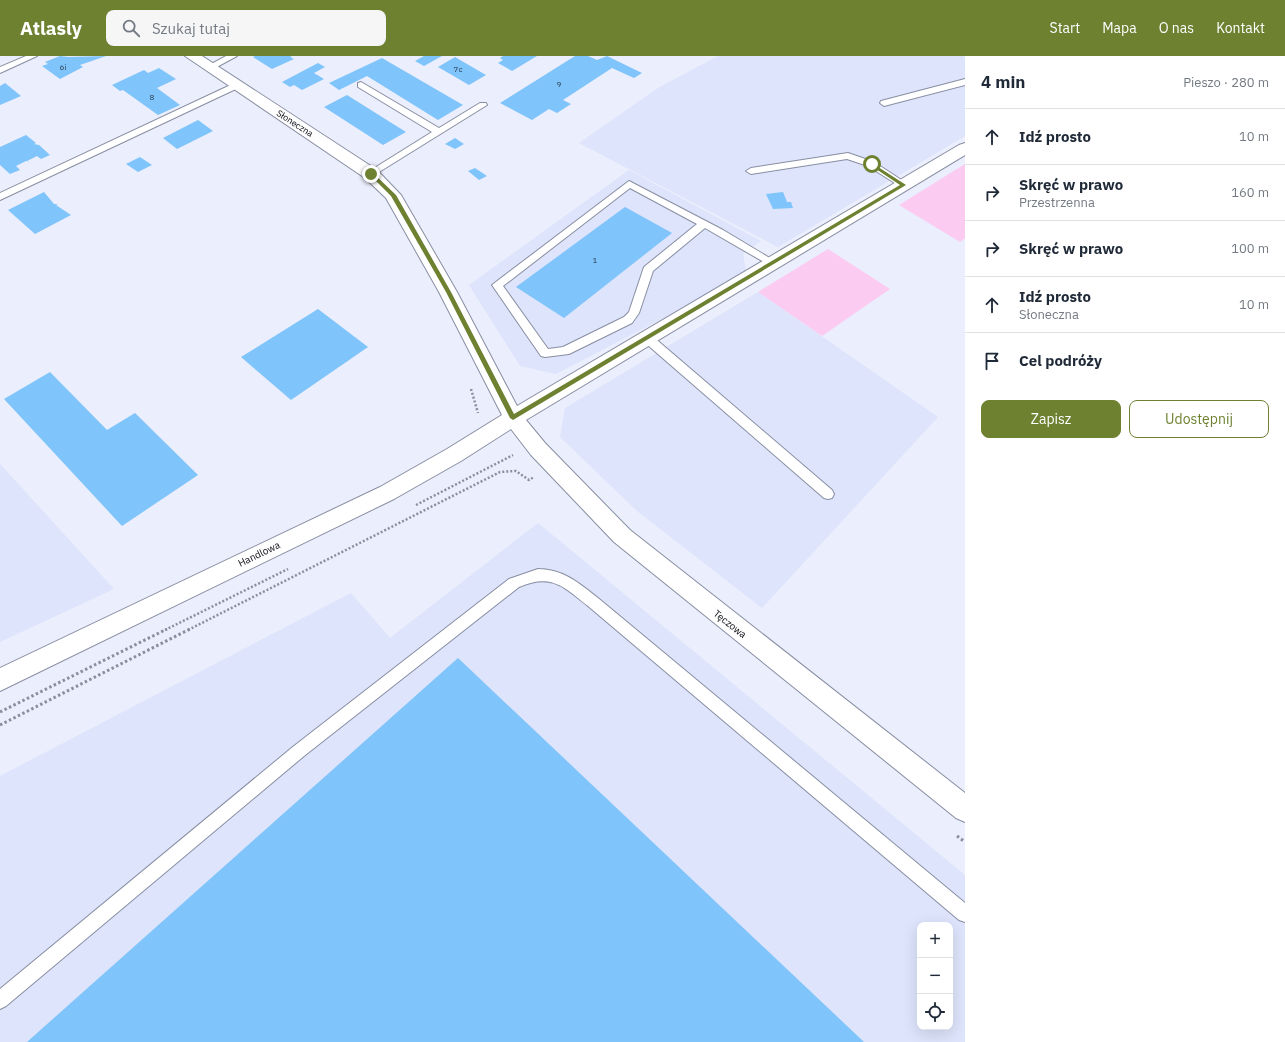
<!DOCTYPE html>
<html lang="pl">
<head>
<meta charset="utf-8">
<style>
	:root { --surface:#fff; --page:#f6f6f7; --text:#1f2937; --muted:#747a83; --line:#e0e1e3; --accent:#6d8131 }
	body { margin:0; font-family:"IBM Plex Sans",sans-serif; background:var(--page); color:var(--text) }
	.controls { position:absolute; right:12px; bottom:12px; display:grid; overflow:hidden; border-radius:8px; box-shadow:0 4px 16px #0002 }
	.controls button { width:36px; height:36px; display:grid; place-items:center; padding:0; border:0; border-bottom:1px solid var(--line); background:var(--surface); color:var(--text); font:20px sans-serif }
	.stop { position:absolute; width:12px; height:12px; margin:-9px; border:3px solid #6d8131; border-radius:50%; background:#fff }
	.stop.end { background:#6d8131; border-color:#fff; box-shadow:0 1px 4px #0008 }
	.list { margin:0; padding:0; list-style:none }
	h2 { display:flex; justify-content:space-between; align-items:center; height:52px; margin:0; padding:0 16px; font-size:17px }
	h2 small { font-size:13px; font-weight:400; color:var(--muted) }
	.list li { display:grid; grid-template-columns:26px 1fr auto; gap:12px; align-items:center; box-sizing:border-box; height:56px; padding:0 16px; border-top:1px solid var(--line) }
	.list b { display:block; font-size:15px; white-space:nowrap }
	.list p { margin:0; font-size:13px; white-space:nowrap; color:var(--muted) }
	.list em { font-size:13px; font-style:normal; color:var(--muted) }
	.actions { display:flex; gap:8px; padding:12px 16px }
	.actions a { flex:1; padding:9px 0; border:1px solid var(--accent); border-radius:8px; text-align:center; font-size:14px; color:var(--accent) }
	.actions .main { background:var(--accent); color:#fff }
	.icon { flex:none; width:22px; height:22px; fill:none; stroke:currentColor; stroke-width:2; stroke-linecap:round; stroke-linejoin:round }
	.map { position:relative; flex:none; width:965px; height:986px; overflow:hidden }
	header { display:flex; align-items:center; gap:24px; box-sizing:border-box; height:56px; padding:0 20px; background:var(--accent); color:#fff }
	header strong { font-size:19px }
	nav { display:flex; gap:22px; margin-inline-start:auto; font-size:14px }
	.search { width:280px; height:36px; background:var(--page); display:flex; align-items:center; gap:10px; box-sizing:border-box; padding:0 14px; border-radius:8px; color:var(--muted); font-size:15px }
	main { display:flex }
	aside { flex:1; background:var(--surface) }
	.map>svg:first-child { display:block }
	.built { fill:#dde4fb; fill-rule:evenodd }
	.green { fill:#fbcbf1 }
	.building { fill:#7fc4fa }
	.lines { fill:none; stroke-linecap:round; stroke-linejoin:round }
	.service-casing { stroke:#888ea2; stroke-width:2 }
	.minor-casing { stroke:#888ea2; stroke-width:2 }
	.path-far1 { stroke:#8c8f9a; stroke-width:2.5; stroke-dasharray:2 2; stroke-linecap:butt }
	.path { stroke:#8c8f9a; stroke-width:3; stroke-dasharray:2.5 2.5; stroke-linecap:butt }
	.service { fill:#fff; fill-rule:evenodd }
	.minor { fill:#fff; fill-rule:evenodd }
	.route { fill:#6d8131 }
	.labels { text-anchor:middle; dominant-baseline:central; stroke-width:3; stroke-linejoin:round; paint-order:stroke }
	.number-label { font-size:8px; fill:#26394c }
	.far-street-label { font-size:9px; fill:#090b12; stroke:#fcfcfc }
	.street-label { font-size:10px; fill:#090b12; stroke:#fcfcfc }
</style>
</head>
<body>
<header>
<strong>Atlasly</strong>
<div class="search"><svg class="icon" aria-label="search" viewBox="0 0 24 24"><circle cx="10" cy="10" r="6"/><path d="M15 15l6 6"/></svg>Szukaj tutaj</div>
<nav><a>Start</a><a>Mapa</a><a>O nas</a><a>Kontakt</a></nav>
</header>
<main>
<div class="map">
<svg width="965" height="986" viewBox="0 0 965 986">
	<rect width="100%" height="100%" fill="#ebeefc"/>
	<!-- built -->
	<g class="built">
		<polygon points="718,0 962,0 965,1 965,80 778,191 579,87 658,32"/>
		<polygon points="629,114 761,185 743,198 746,215 675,256 556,318 520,310 469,229"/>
		<polygon points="758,236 938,361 762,552 637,455 560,381 565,352"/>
		<polygon points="0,408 114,533 0,586"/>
		<path d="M538,467L965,819V986H0V720L351,537L390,582ZM920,869H950V971H920Z"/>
	</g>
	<!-- green -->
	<g class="green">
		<polygon points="965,108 965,182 960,186 899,149"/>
		<polygon points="828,193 890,233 822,280 758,236"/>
	</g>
	<!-- building -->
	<g class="building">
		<polygon points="60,0 68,1 106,0 80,9 83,11 60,23 42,10 48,8 45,6"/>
		<polygon points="255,0 292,0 290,1 294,3 272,13 253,1"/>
		<polygon points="424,0 442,0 424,10 415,5"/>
		<polygon points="503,0 537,0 512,15 498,7 503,4 500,2"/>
		<polygon points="575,0 588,0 597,4 607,0 642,17 634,22 612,12 563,44 571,48 557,57 549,53 532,64 500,47"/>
		<polygon points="455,1 479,15 486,19 469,29 438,11"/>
		<polygon points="382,2 463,49 438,64 367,20 339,34 329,27"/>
		<polygon points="318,7 325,11 314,17 324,23 302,34 294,29 290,31 282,26"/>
		<polygon points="159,12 176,23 157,32 180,49 158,59 123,34 120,35 112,29 144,14 148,17"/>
		<polygon points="5,27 21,40 0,49 0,30"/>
		<polygon points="347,39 390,66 406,76 383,89 324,51"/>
		<polygon points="198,64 213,75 177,93 163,82"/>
		<polygon points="26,79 36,87 34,88 39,89 50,99 41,103 37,100 27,105 30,106 26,105 16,110 20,114 10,118 0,109 0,91"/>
		<polygon points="455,82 464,88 455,93 445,88"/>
		<polygon points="140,101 152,109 138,116 126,108"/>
		<polygon points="475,112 487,120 479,124 468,115"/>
		<polygon points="44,136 54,148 58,148 56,149 71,159 35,178 8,154"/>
		<polygon points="783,136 787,146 791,146 793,152 773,153 766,138"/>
		<polygon points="625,151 672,177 564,262 516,231"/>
		<polygon points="318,253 368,291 291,344 241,301"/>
		<polygon points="50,316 107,374 135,357 198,419 122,470 4,343"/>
		<polygon points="458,602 864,986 27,986"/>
	</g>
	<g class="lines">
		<!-- service casing -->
		<g class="service-casing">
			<g id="service">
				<polygon points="26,0 37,0 0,17 0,11"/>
				<polygon points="226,0 237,0 213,13 210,14 206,11"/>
				<polygon points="965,23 965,29 884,50 880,47 881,45"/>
				<polygon points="237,26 241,29 240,31 0,144 0,137"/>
				<polygon points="361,26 439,72 480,47 486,47 487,49 371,121 368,120 368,116 432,76 358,31 358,27"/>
				<polygon points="848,97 874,106 909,129 907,131 901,131 868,110 847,103 751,118 746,115 751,112"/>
				<path d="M629,125L723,174L778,207L777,209H769L705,172L653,215L639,257L632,267L569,298L545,301L541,300L492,229ZM630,132L697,168L644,211L629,256L624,261L563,291L548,293L503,230Z"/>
				<polygon points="647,278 651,279 832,434 834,438 832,442 828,443 824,442 643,285 641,282"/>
				<path d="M538,513C563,513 579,527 598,542L965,847V866L959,864L588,550C563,530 551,517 519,531L304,700L6,950L0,953V933L294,690L509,523Z"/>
			</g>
		</g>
		<!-- minor casing -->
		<g class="minor-casing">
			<polygon id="minor" points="185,0 202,0 377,114 401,139 457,236 517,350 959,89 965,87 965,99 526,364 545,387 630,474 965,737 965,766 956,762 614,486 531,399 511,373 461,405 394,443 0,635 0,612 380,431 447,393 502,359 439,236 386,142 365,122"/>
		</g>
		<!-- path-far1 -->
		<g class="path-far1">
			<polyline points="471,333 478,357"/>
			<polyline points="416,449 513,399"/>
			<polyline points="165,574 288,513"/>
			<polyline points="188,574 500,416 516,415 529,424 534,421"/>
		</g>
		<!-- path -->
		<g class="path">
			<polyline points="0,656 167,573"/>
			<polyline points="0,669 190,573"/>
			<polyline points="957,780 965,786"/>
		</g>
		<!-- service -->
		<use href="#service" class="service"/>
		<!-- minor -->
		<use href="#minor" class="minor"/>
	</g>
	<!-- route -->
	<polygon class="route" points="872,107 906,129 513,364 510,362 446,236 391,140 369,118 373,117 396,139 451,236 514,358 900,129 870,109"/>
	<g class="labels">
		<!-- number labels -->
		<g class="number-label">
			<text x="63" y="11">6i</text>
			<text x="458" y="13">7c</text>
			<text x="559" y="28">9</text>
			<text x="152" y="41">8</text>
			<text x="595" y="204">1</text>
		</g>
		<!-- far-street labels -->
		<g class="far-street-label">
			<text transform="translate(295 67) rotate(33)">Słoneczna</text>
		</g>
		<!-- street labels -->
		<g class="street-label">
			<text transform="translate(259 498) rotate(-26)">Handlowa</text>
			<text transform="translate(730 568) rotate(38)">Tęczowa</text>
		</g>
	</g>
</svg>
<div class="controls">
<button>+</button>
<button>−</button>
<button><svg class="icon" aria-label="locate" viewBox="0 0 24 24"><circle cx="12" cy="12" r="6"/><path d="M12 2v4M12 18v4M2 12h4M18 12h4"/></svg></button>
</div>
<div class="stop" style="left:872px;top:108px"></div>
<div class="stop end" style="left:371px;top:118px"></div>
</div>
<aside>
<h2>4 min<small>Pieszo · 280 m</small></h2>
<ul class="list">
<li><svg class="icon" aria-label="ahead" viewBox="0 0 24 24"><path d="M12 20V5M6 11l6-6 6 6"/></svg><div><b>Idź prosto</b></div><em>10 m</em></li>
<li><svg class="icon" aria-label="right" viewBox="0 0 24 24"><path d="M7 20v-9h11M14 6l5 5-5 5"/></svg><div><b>Skręć w prawo</b><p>Przestrzenna</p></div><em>160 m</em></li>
<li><svg class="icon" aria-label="right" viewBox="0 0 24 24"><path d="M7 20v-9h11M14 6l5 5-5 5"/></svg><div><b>Skręć w prawo</b></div><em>100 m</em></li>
<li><svg class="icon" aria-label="ahead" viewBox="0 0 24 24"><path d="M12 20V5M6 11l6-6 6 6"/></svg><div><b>Idź prosto</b><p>Słoneczna</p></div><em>10 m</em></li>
<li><svg class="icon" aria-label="arrive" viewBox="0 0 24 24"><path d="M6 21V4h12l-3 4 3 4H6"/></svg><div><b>Cel podróży</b></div></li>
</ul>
<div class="actions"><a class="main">Zapisz</a><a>Udostępnij</a></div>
</aside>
</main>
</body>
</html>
